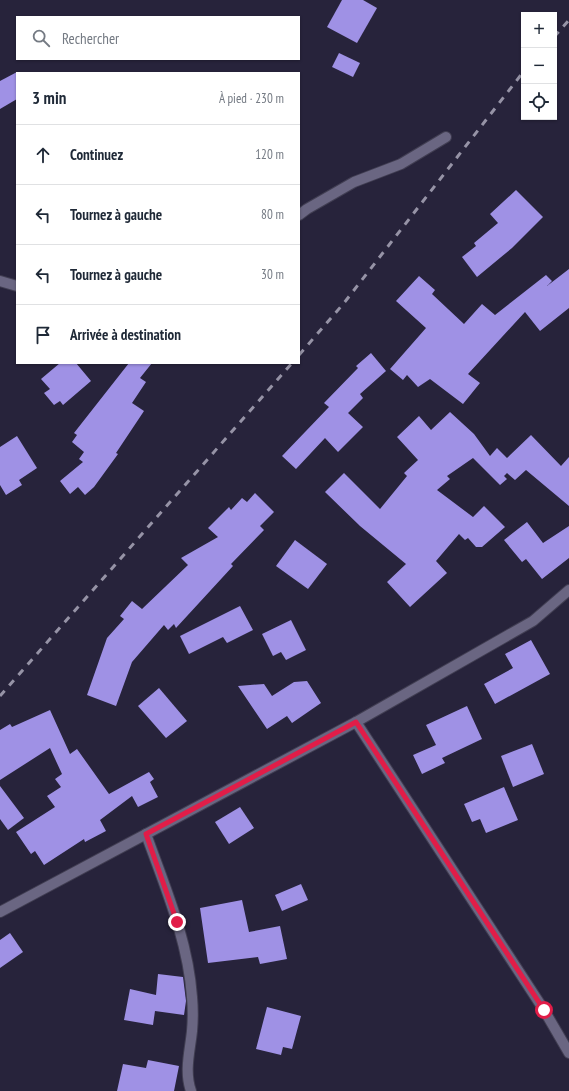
<!DOCTYPE html>
<html lang="fr">
<head>
<meta charset="utf-8">
<style>
	:root { --surface:#fff; --page:#f2f2f3; --text:#1f2937; --muted:#747a83; --line:#e0e1e3 }
	body { margin:0; font-family:"PT Sans Narrow",sans-serif; background:var(--page); color:var(--text) }
	.controls { position:absolute; right:12px; top:12px; display:grid; overflow:hidden; border-radius:0px; box-shadow:0 1px 3px #0004 }
	.controls button { width:36px; height:36px; display:grid; place-items:center; padding:0; border:0; border-bottom:1px solid var(--line); background:var(--surface); color:var(--text); font:20px sans-serif }
	.stop { position:absolute; width:12px; height:12px; margin:-9px; border:3px solid #e11d48; border-radius:50%; background:#fff }
	.stop.end { background:#e11d48; border-color:#fff; box-shadow:0 1px 4px #0008 }
	.list { margin:0; padding:0; list-style:none }
	h2 { display:flex; justify-content:space-between; align-items:center; height:52px; margin:0; padding:0 16px; font-size:17px }
	h2 small { font-size:13px; font-weight:400; color:var(--muted) }
	.list li { display:grid; grid-template-columns:26px 1fr auto; gap:12px; align-items:center; box-sizing:border-box; height:60px; padding:0 16px; border-top:1px solid var(--line) }
	.list b { display:block; font-size:15px; white-space:nowrap }
	.list em { font-size:13px; font-style:normal; color:var(--muted) }
	.icon { flex:none; width:22px; height:22px; fill:none; stroke:currentColor; stroke-width:2; stroke-linecap:round; stroke-linejoin:round }
	.map { position:relative; flex:none; width:569px; height:1091px; overflow:hidden }
	.search { position:absolute; background:var(--surface); box-shadow:0 1px 3px #0004; left:16px; top:16px; width:284px; height:44px; display:flex; align-items:center; gap:10px; box-sizing:border-box; padding:0 14px; border-radius:0px; color:var(--muted); font-size:15px }
	.panel { position:absolute; background:var(--surface); box-shadow:0 1px 3px #0004; left:16px; top:72px; width:284px; height:292px; border-radius:0px }
	.map>svg:first-child { display:block }
	.building { fill:#9f91e5 }
	.lines { fill:none; stroke-linecap:round; stroke-linejoin:round }
	.minor-casing { stroke:#413e52; stroke-width:12 }
	.tertiary-casing { stroke:#413e52; stroke-width:12 }
	.minor { stroke:#6a6682; stroke-width:10 }
	.tertiary { stroke:#6a6682; stroke-width:10 }
	.rail { stroke:#9693a6; stroke-width:3; stroke-dasharray:7 7; stroke-linecap:butt }
	.route { stroke:#e11d48; stroke-width:5 }
</style>
</head>
<body>
<div class="map">
<svg width="569" height="1091" viewBox="0 0 569 1091">
	<rect width="100%" height="100%" fill="#27233b"/>
	<!-- building -->
	<g class="building">
		<polygon points="342,0 363,0 377,8 357,43 327,27"/>
		<polygon points="339,53 360,63 353,77 332,67"/>
		<polygon points="17,72 17,99 0,109 0,81"/>
		<polygon points="516,190 543,217 512,248 477,277 462,257 476,246 474,243 498,223 490,214"/>
		<polygon points="569,269 569,308 540,331 525,312 468,374 480,383 463,404 430,379 418,387 407,375 403,380 390,369 426,328 396,301 419,276 435,290 432,294 464,324 482,304 495,315 546,275 552,281 547,286"/>
		<polygon points="371,353 386,371 360,394 363,398 348,413 363,427 338,452 325,438 296,469 282,456 329,407 324,403 358,368 356,366"/>
		<polygon points="60,363 76,363 91,381 63,405 60,401 54,405 44,393 50,389 41,379"/>
		<polygon points="129,363 152,363 140,378 146,382 132,403 144,411 116,453 118,454 94,487 85,495 78,487 70,494 60,481 83,462 79,459 84,452 72,442 77,435 74,433"/>
		<polygon points="450,412 474,434 490,456 497,448 507,458 531,435 561,466 569,457 569,506 526,470 515,480 507,473 504,476 507,479 500,485 473,458 447,476 450,479 437,490 473,517 484,506 505,527 482,547 476,547 468,538 465,540 459,534 436,561 447,573 410,607 387,582 406,564 360,526 325,492 344,473 380,509 407,476 404,473 418,460 397,437 419,416 431,430"/>
		<polygon points="17,436 37,468 19,480 22,485 6,495 0,485 0,447"/>
		<polygon points="255,493 274,512 260,526 264,530 231,564 233,566 176,628 174,624 168,630 164,625 132,662 116,706 87,695 107,638 124,619 120,616 132,601 142,609 188,565 181,558 218,537 208,528 229,507 231,510 242,498 247,502"/>
		<polygon points="527,522 543,543 569,526 569,558 542,579 526,559 522,562 504,540"/>
		<polygon points="295,540 327,564 308,589 276,566"/>
		<polygon points="240,606 253,630 227,643 223,637 189,654 180,636"/>
		<polygon points="291,620 306,650 286,660 281,652 273,656 262,634"/>
		<polygon points="531,640 550,674 495,704 484,684 513,668 505,654"/>
		<polygon points="307,681 321,703 292,723 287,716 267,729 238,686 264,684 272,696 294,682"/>
		<polygon points="159,688 187,721 166,738 138,706"/>
		<polygon points="467,706 482,739 442,758 445,763 422,774 413,755 436,745 426,725"/>
		<polygon points="50,710 70,754 77,749 109,794 149,772 154,779 150,782 158,797 138,807 132,796 100,820 106,831 85,842 84,839 44,865 35,851 31,854 16,832 55,807 47,796 61,787 55,779 62,774 50,748 0,780 0,730 10,724 12,727"/>
		<polygon points="532,744 544,774 513,787 501,756"/>
		<polygon points="0,786 24,818 8,830 0,819"/>
		<polygon points="504,787 518,820 486,833 480,819 472,822 464,804"/>
		<polygon points="240,807 254,828 229,844 215,822"/>
		<polygon points="301,884 308,900 282,911 275,895"/>
		<polygon points="242,900 249,932 280,926 287,959 260,964 258,957 208,963 200,908"/>
		<polygon points="10,933 23,952 0,968 0,940"/>
		<polygon points="158,974 183,977 186,1001 184,1015 155,1011 153,1025 124,1020 130,989 156,995"/>
		<polygon points="267,1007 301,1016 292,1049 283,1047 281,1055 256,1049"/>
		<polygon points="148,1060 179,1066 174,1091 117,1091 123,1064 146,1068"/>
	</g>
	<g class="lines">
		<!-- minor casing -->
		<g class="minor-casing">
			<g id="minor">
				<polyline points="299,215 307,209 354,182 401,164 446,137"/>
				<polyline points="0,281 17,286"/>
				<polyline points="356,722 544,1010 569,1053"/>
				<path d="M146,834C165,887 188,940 192,997C193,1008 193,1020 192,1031C190,1051 184,1071 191,1091"/>
			</g>
		</g>
		<!-- tertiary casing -->
		<g class="tertiary-casing">
			<polyline id="tertiary" points="0,912 356,722 533,621 569,590"/>
		</g>
		<!-- minor -->
		<use href="#minor" class="minor"/>
		<!-- tertiary -->
		<use href="#tertiary" class="tertiary"/>
		<!-- rail -->
		<g class="rail">
			<polyline points="554,37 569,20"/>
			<polyline points="299,355 344,303 524,71"/>
			<polyline points="0,696 292,363"/>
		</g>
	</g>
	<g class="lines">
		<!-- route -->
		<polyline class="route" points="177,922 146,834 356,722 544,1010"/>
	</g>
</svg>
<div class="controls">
<button>+</button>
<button>−</button>
<button><svg class="icon" aria-label="locate" viewBox="0 0 24 24"><circle cx="12" cy="12" r="6"/><path d="M12 2v4M12 18v4M2 12h4M18 12h4"/></svg></button>
</div>
<div class="stop" style="left:544px;top:1010px"></div>
<div class="stop end" style="left:177px;top:922px"></div>
<div class="search"><svg class="icon" aria-label="search" viewBox="0 0 24 24"><circle cx="10" cy="10" r="6"/><path d="M15 15l6 6"/></svg>Rechercher</div>
<section class="panel">
<h2>3 min<small>À pied · 230 m</small></h2>
<ul class="list">
<li><svg class="icon" aria-label="ahead" viewBox="0 0 24 24"><path d="M12 20V5M6 11l6-6 6 6"/></svg><div><b>Continuez</b></div><em>120 m</em></li>
<li><svg class="icon" aria-label="left" viewBox="0 0 24 24"><path d="M17 20v-9H6M10 6l-5 5 5 5"/></svg><div><b>Tournez à gauche</b></div><em>80 m</em></li>
<li><svg class="icon" aria-label="left" viewBox="0 0 24 24"><path d="M17 20v-9H6M10 6l-5 5 5 5"/></svg><div><b>Tournez à gauche</b></div><em>30 m</em></li>
<li><svg class="icon" aria-label="arrive" viewBox="0 0 24 24"><path d="M6 21V4h12l-3 4 3 4H6"/></svg><div><b>Arrivée à destination</b></div></li>
</ul>
</section>
</div>
</body>
</html>
